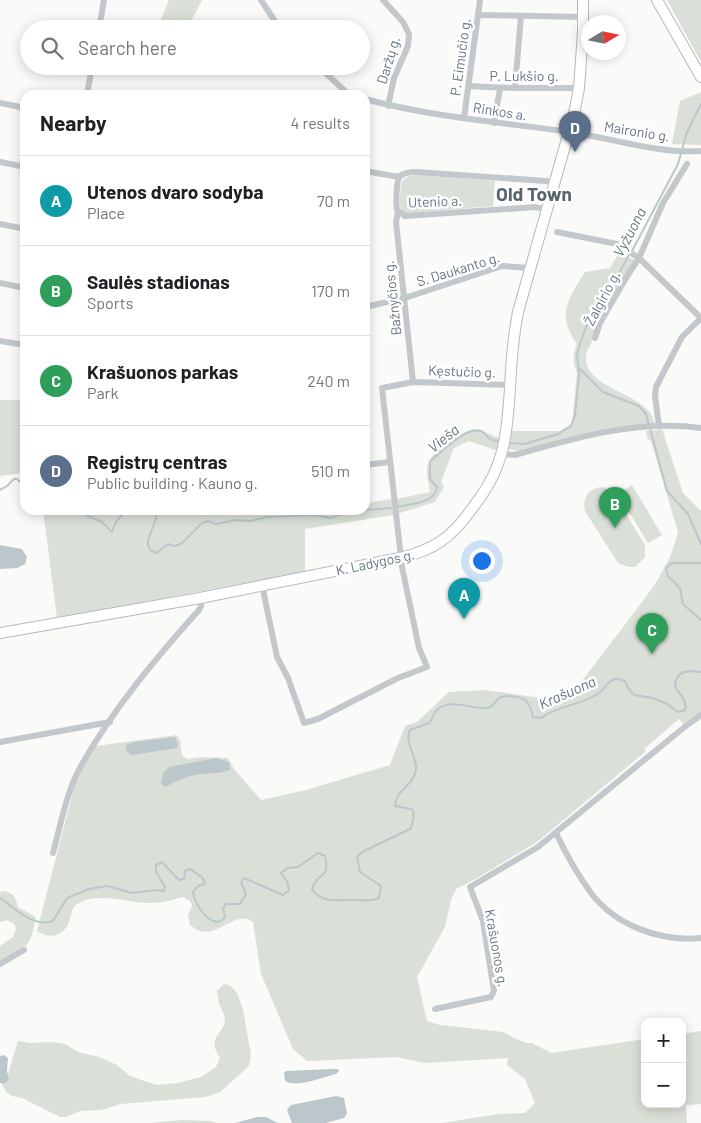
<!DOCTYPE html>
<html lang="en">
<head>
<meta charset="utf-8">
<style>
	:root { --surface:#fff; --page:#f6f6f6; --text:#202124; --muted:#757577; --line:#e0e0e0; --accent:#e4572e }
	body { margin:0; font-family:Barlow,sans-serif; background:var(--page); color:var(--text) }
	.controls { position:absolute; right:15px; bottom:15px; display:grid; overflow:hidden; border-radius:10px; box-shadow:0 2px 12px #0003 }
	.controls button { width:45px; height:45px; display:grid; place-items:center; padding:0; border:0; border-bottom:1px solid var(--line); background:var(--surface); color:var(--text); font:25px sans-serif }
	.compass { position:absolute; left:581px; top:15px; width:45px; height:45px; border-radius:50%; background:var(--surface); box-shadow:0 2px 12px #0003; rotate:80deg }
	.you { position:absolute; left:481px; top:560px; width:18px; height:18px; margin:-12px; border:4px solid #fff; border-radius:50%; background:#1a73e8; box-shadow:0 0 0 8px #1a73e833 }
	.badge { display:grid; place-items:center; width:32px; height:32px; border-radius:50%; background:var(--accent); color:#fff; font-size:16px; font-weight:700 }
	.pin { position:absolute; translate:-50% -41px; filter:drop-shadow(0 1px 2px #0008) }
	.pin::after { content:''; position:absolute; top:26px; width:18px; height:15px; background:inherit; clip-path:polygon(0 0,100% 0,50% 100%) }
	.list { margin:0; padding:0; list-style:none }
	h2 { display:flex; justify-content:space-between; align-items:center; height:65px; margin:0; padding:0 20px; font-size:21px }
	h2 small { font-size:16px; font-weight:400; color:var(--muted) }
	.list li { display:grid; grid-template-columns:32px 1fr auto; gap:15px; align-items:center; box-sizing:border-box; height:90px; padding:0 20px; border-top:1px solid var(--line) }
	.list b { display:block; font-size:19px; white-space:nowrap }
	.list p { margin:0; font-size:16px; white-space:nowrap; color:var(--muted) }
	.list em { font-size:16px; font-style:normal; color:var(--muted) }
	.icon { flex:none; width:28px; height:28px; fill:none; stroke:currentColor; stroke-width:2; stroke-linecap:round; stroke-linejoin:round }
	.map { position:relative; flex:none; width:701px; height:1123px; overflow:hidden }
	.search { position:absolute; background:var(--surface); box-shadow:0 2px 12px #0003; left:20px; top:20px; width:350px; height:55px; display:flex; align-items:center; gap:12px; box-sizing:border-box; padding:0 18px; border-radius:28px; color:var(--muted); font-size:19px }
	.panel { position:absolute; background:var(--surface); box-shadow:0 2px 12px #0003; left:20px; top:90px; width:350px; height:425px; border-radius:15px }
	.map>svg:first-child { display:block }
	.green { fill:#dadfd7 }
	.water { fill:#bbc7cb }
	.lines { fill:none; stroke-linecap:round; stroke-linejoin:round }
	.stream { stroke:#bbc7cb; stroke-width:2 }
	.primary-casing { stroke:#b5babe; stroke-width:12 }
	.street { stroke:#c3c8cc; stroke-width:6 }
	.primary { stroke:#fff; stroke-width:10 }
	.labels { text-anchor:middle; dominant-baseline:central; stroke-width:5; stroke-linejoin:round; paint-order:stroke }
	.street-label { font-size:14px; fill:#657683; stroke:#fff }
	.water-label { font-size:15px; font-style:italic; fill:#60757c; stroke:#fff }
	.district-label { font-size:19px; font-weight:bold; fill:#57646e; stroke:#fff }
</style>
</head>
<body>
<div class="map">
<svg width="701" height="1123" viewBox="0 0 701 1123">
	<rect width="100%" height="100%" fill="#fafaf8"/>
	<!-- green -->
	<g class="green">
		<polygon points="169,0 202,0 189,25 178,29 157,29"/>
		<polygon points="667,0 701,0 701,62"/>
		<polygon points="701,92 701,145 672,144 680,101"/>
		<path d="M420,175L495,181L493,206L407,213L402,212C399,206 400,201 400,195C401,178 404,176 420,175Z"/>
		<path d="M619,253L634,260L587,351C577,391 649,390 655,424L520,451L508,449L512,431H560L572,423L577,373L574,363V353L577,344C556,315 568,299 585,272L610,268Z"/>
		<polygon points="0,400 25,400 25,473 0,476"/>
		<path d="M472,429C483,429 490,436 501,438L498,451L469,441L454,448L441,482L444,487L435,502L397,514L396,499L430,492C429,483 425,473 428,464C431,451 460,435 472,429Z"/>
		<path d="M662,429L683,493L701,511V712L683,724L679,719L645,748V752L537,842L479,877L456,889L451,900L445,927L417,977L427,1021L440,1025L503,1032L514,1038L526,1043H532L551,1053L645,1039V1104H682V1034L701,1031V1104L686,1105L687,1123H442L498,1114L525,1113L535,1103L525,1079L507,1065L508,1058L425,1063L396,1057L307,1061L293,1049L261,974L253,922C237,909 220,936 200,931C197,930 193,927 190,925L188,915L192,906L190,901L183,897C172,900 161,903 149,903C128,903 100,892 79,903C70,907 72,918 67,926C60,938 47,938 37,931L74,788L84,766L96,746L177,735L180,740L182,756L188,759L203,757L228,758L234,769L261,800L306,790L390,765L405,726L417,722L449,692L485,690L562,701L578,686L627,622L656,583L671,555L678,532L651,441L647,438L646,431Z"/>
		<polygon points="632,485 662,535 648,543 618,494"/>
		<path d="M602,487L612,491L645,545V557L635,567H629L618,563L585,511C582,498 589,488 602,487Z"/>
		<polygon points="392,499 393,515 305,529 305,572 57,618 43,510 365,510 365,503"/>
		<path d="M5,891C14,893 16,899 18,907L36,917C30,948 27,947 0,963V946L13,937L16,929L14,924L7,920L0,922V892Z"/>
		<path d="M224,984L230,985L237,993L243,1010L251,1054L249,1066L220,1092L205,1097L121,1104L101,1110L80,1111L66,1117H60L22,1098L12,1096L6,1092L2,1084H4L9,1077L8,1074L18,1041L31,1043L50,1042L65,1044L78,1052L99,1057L117,1065L130,1076L156,1085L178,1083L201,1077L216,1067L220,1058C205,1036 226,1034 225,1018C224,1012 220,1008 219,1003C218,999 217,995 217,991Z"/>
		<polygon points="181,1120 211,1121 216,1123 150,1123"/>
	</g>
	<!-- water -->
	<g class="water">
		<polygon points="0,545 22,549 27,557 25,564 17,568 0,569"/>
		<polygon points="175,737 178,745 177,748 132,755 126,751 126,745 134,742"/>
		<path d="M216,758L229,762L230,770C218,775 203,772 191,776C182,778 173,783 165,787L161,784L163,773L169,767Z"/>
		<polygon points="4,1055 8,1058 7,1071 9,1079 4,1084 0,1083 0,1056"/>
		<path d="M332,1069H338L339,1071L336,1074C323,1077 297,1088 285,1081L284,1073L286,1071Z"/>
		<polygon points="336,1096 344,1098 347,1114 344,1118 326,1123 292,1123 287,1110 291,1105"/>
		<polygon points="257,1117 266,1117 278,1123 235,1123"/>
	</g>
	<g class="lines">
		<!-- stream -->
		<g class="stream">
			<polyline points="632,251 678,164 687,132 701,104"/>
			<polyline points="579,368 603,392 639,406 646,414 667,491 688,514 701,544"/>
			<polyline points="509,443 524,444 558,434 571,426 575,415 579,374 577,353 587,324 607,295 629,255"/>
			<polyline points="0,490 7,486 14,479 17,479 25,486"/>
			<path d="M397,507C411,504 436,503 437,487L430,479V462C440,452 466,426 481,431C485,433 486,436 490,439C493,441 498,441 501,442"/>
			<polyline points="84,510 86,515 102,522 112,532 116,522 126,510"/>
			<path d="M156,510C160,524 136,546 156,553L168,544L174,546L181,544L202,523L208,521L216,524L236,520L251,521L267,517L314,515L331,518L348,511L364,510"/>
			<polyline points="365,510 392,508"/>
			<polyline points="701,563 672,563 666,568 668,576 680,588 683,604 701,620"/>
			<path d="M0,898C15,908 33,928 53,921L67,898L89,889L107,886L132,893L155,890L164,891L165,887L156,872V865L162,862L179,880L184,879L185,871L190,869L202,877L205,882L204,884L198,886L193,892C194,904 213,933 225,917L223,908L226,904H240L246,894L241,882L244,878L283,895L289,890L287,881L281,873L288,868L298,867L318,853L325,856C331,880 316,872 312,889C320,903 338,900 352,900C363,900 369,902 379,898L381,886L360,872L357,857L364,851L410,829C413,824 415,814 412,809L395,806C395,790 415,785 416,769C417,755 404,744 410,730L429,723C433,719 433,713 437,710C449,698 471,709 486,708C493,708 494,703 498,699C504,694 523,696 527,702C530,706 532,712 533,717L541,718C557,706 579,705 596,695C609,688 607,674 625,681L628,688L634,695L653,698L667,704L678,712L685,710C688,701 679,694 675,686C676,670 688,670 701,672"/>
		</g>
		<!-- primary casing -->
		<g class="primary-casing">
			<g id="primary">
				<polyline points="657,0 701,77"/>
				<path d="M0,633L200,598L400,558C434,550 451,538 471,510C482,496 492,481 498,464C507,440 508,414 510,389C511,363 513,338 518,312L574,114L579,88L583,32V0"/>
			</g>
		</g>
		<!-- street -->
		<g class="street">
			<polyline points="261,0 280,29"/>
			<polyline points="383,0 403,22 409,34 408,46 394,78 388,106"/>
			<polyline points="478,15 584,17"/>
			<polyline points="99,29 104,0"/>
			<polyline points="318,66 345,91 352,95"/>
			<path d="M469,86C505,89 542,88 579,88"/>
			<polyline points="515,87 521,16"/>
			<polyline points="87,95 92,66"/>
			<path d="M365,99C431,117 501,122 569,132C612,138 657,154 701,151"/>
			<polyline points="0,103 25,108"/>
			<polyline points="464,118 480,0"/>
			<polyline points="494,123 500,89"/>
			<polyline points="0,162 25,167"/>
			<polyline points="365,171 399,177"/>
			<path d="M546,210L536,207L405,216L397,210C396,203 396,181 400,176C404,173 412,172 416,172L546,181L554,183"/>
			<polyline points="398,212 396,222 413,382"/>
			<polyline points="0,224 25,229"/>
			<polyline points="557,232 617,244 639,258 701,318"/>
			<polyline points="0,283 25,288"/>
			<polyline points="365,307 405,298 502,266 529,268"/>
			<polyline points="595,338 600,323 626,278 639,258 663,203 687,164"/>
			<polyline points="0,341 25,345"/>
			<polyline points="659,426 655,396 656,387 682,337 701,318"/>
			<path d="M502,454L515,455C574,438 639,419 701,428"/>
			<polyline points="365,465 390,462"/>
			<polyline points="262,585 277,657 288,678 304,723 318,719 398,678 427,667 419,648 402,567 382,388 413,382 510,385"/>
			<polyline points="0,742 110,722"/>
			<path d="M556,833C566,854 577,874 591,893C616,926 661,942 701,938"/>
			<path d="M53,853C61,824 66,793 81,766C113,709 156,658 199,610L201,606L200,598"/>
			<polyline points="0,964 24,950"/>
			<polyline points="435,1009 491,997 494,991 483,921 470,887 538,847 687,725 701,715"/>
		</g>
		<!-- primary -->
		<use href="#primary" class="primary"/>
	</g>
	<g class="labels">
		<!-- street labels -->
		<g class="street-label">
			<text transform="translate(460 57) rotate(-82)">P. Eimučio g.</text>
			<text transform="translate(388 60) rotate(-73)">Daržų g.</text>
			<text x="524" y="75">P. Lukšio g.</text>
			<text transform="translate(500 111) rotate(9)">Rinkos a.</text>
			<text transform="translate(637 131) rotate(9)">Maironio g.</text>
			<text transform="translate(435 201) rotate(-2)">Utenio a.</text>
			<text transform="translate(458 269) rotate(-17)">S. Daukanto g.</text>
			<text transform="translate(392 298) rotate(-96)">Bažnyčios g.</text>
			<text transform="translate(602 298) rotate(-62)">Žalgirio g.</text>
			<text transform="translate(462 371) rotate(2)">Kęstučio g.</text>
			<text transform="translate(375 562) rotate(-12)">K. Ladygos g.</text>
			<text transform="translate(497 948) rotate(80)">Krašuonos g.</text>
		</g>
		<!-- water labels -->
		<g class="water-label">
			<text transform="translate(629 232) rotate(-62)">Vyžuona</text>
			<text transform="translate(443 438) rotate(-39)">Vieša</text>
			<text transform="translate(567 692) rotate(-24)">Krašuona</text>
		</g>
		<!-- district labels -->
		<g class="district-label">
			<text x="534" y="193">Old Town</text>
		</g>
	</g>
</svg>
<div class="controls">
<button>+</button>
<button>−</button>
</div>
<svg class="compass" viewBox="-18 -18 36 36"><path d="M0-13l5 13h-10z" fill="#e53935"/><path d="M0 13l5-13h-10z" fill="#757577"/></svg>
<div class="you"></div>
<div class="pin badge" style="left:464px;top:619px;background:#0f9aa8">A</div>
<div class="pin badge" style="left:615px;top:528px;background:#2e9e5b">B</div>
<div class="pin badge" style="left:652px;top:654px;background:#2e9e5b">C</div>
<div class="pin badge" style="left:575px;top:152px;background:#5c6f8a">D</div>
<div class="search"><svg class="icon" aria-label="search" viewBox="0 0 24 24"><circle cx="10" cy="10" r="6"/><path d="M15 15l6 6"/></svg>Search here</div>
<section class="panel">
<h2>Nearby<small>4 results</small></h2>
<ul class="list">
<li><span class="badge" style="background:#0f9aa8">A</span><div><b>Utenos dvaro sodyba</b><p>Place</p></div><em>70 m</em></li>
<li><span class="badge" style="background:#2e9e5b">B</span><div><b>Saulės stadionas</b><p>Sports</p></div><em>170 m</em></li>
<li><span class="badge" style="background:#2e9e5b">C</span><div><b>Krašuonos parkas</b><p>Park</p></div><em>240 m</em></li>
<li><span class="badge" style="background:#5c6f8a">D</span><div><b>Registrų centras</b><p>Public building · Kauno g.</p></div><em>510 m</em></li>
</ul>
</section>
</div>
</body>
</html>
